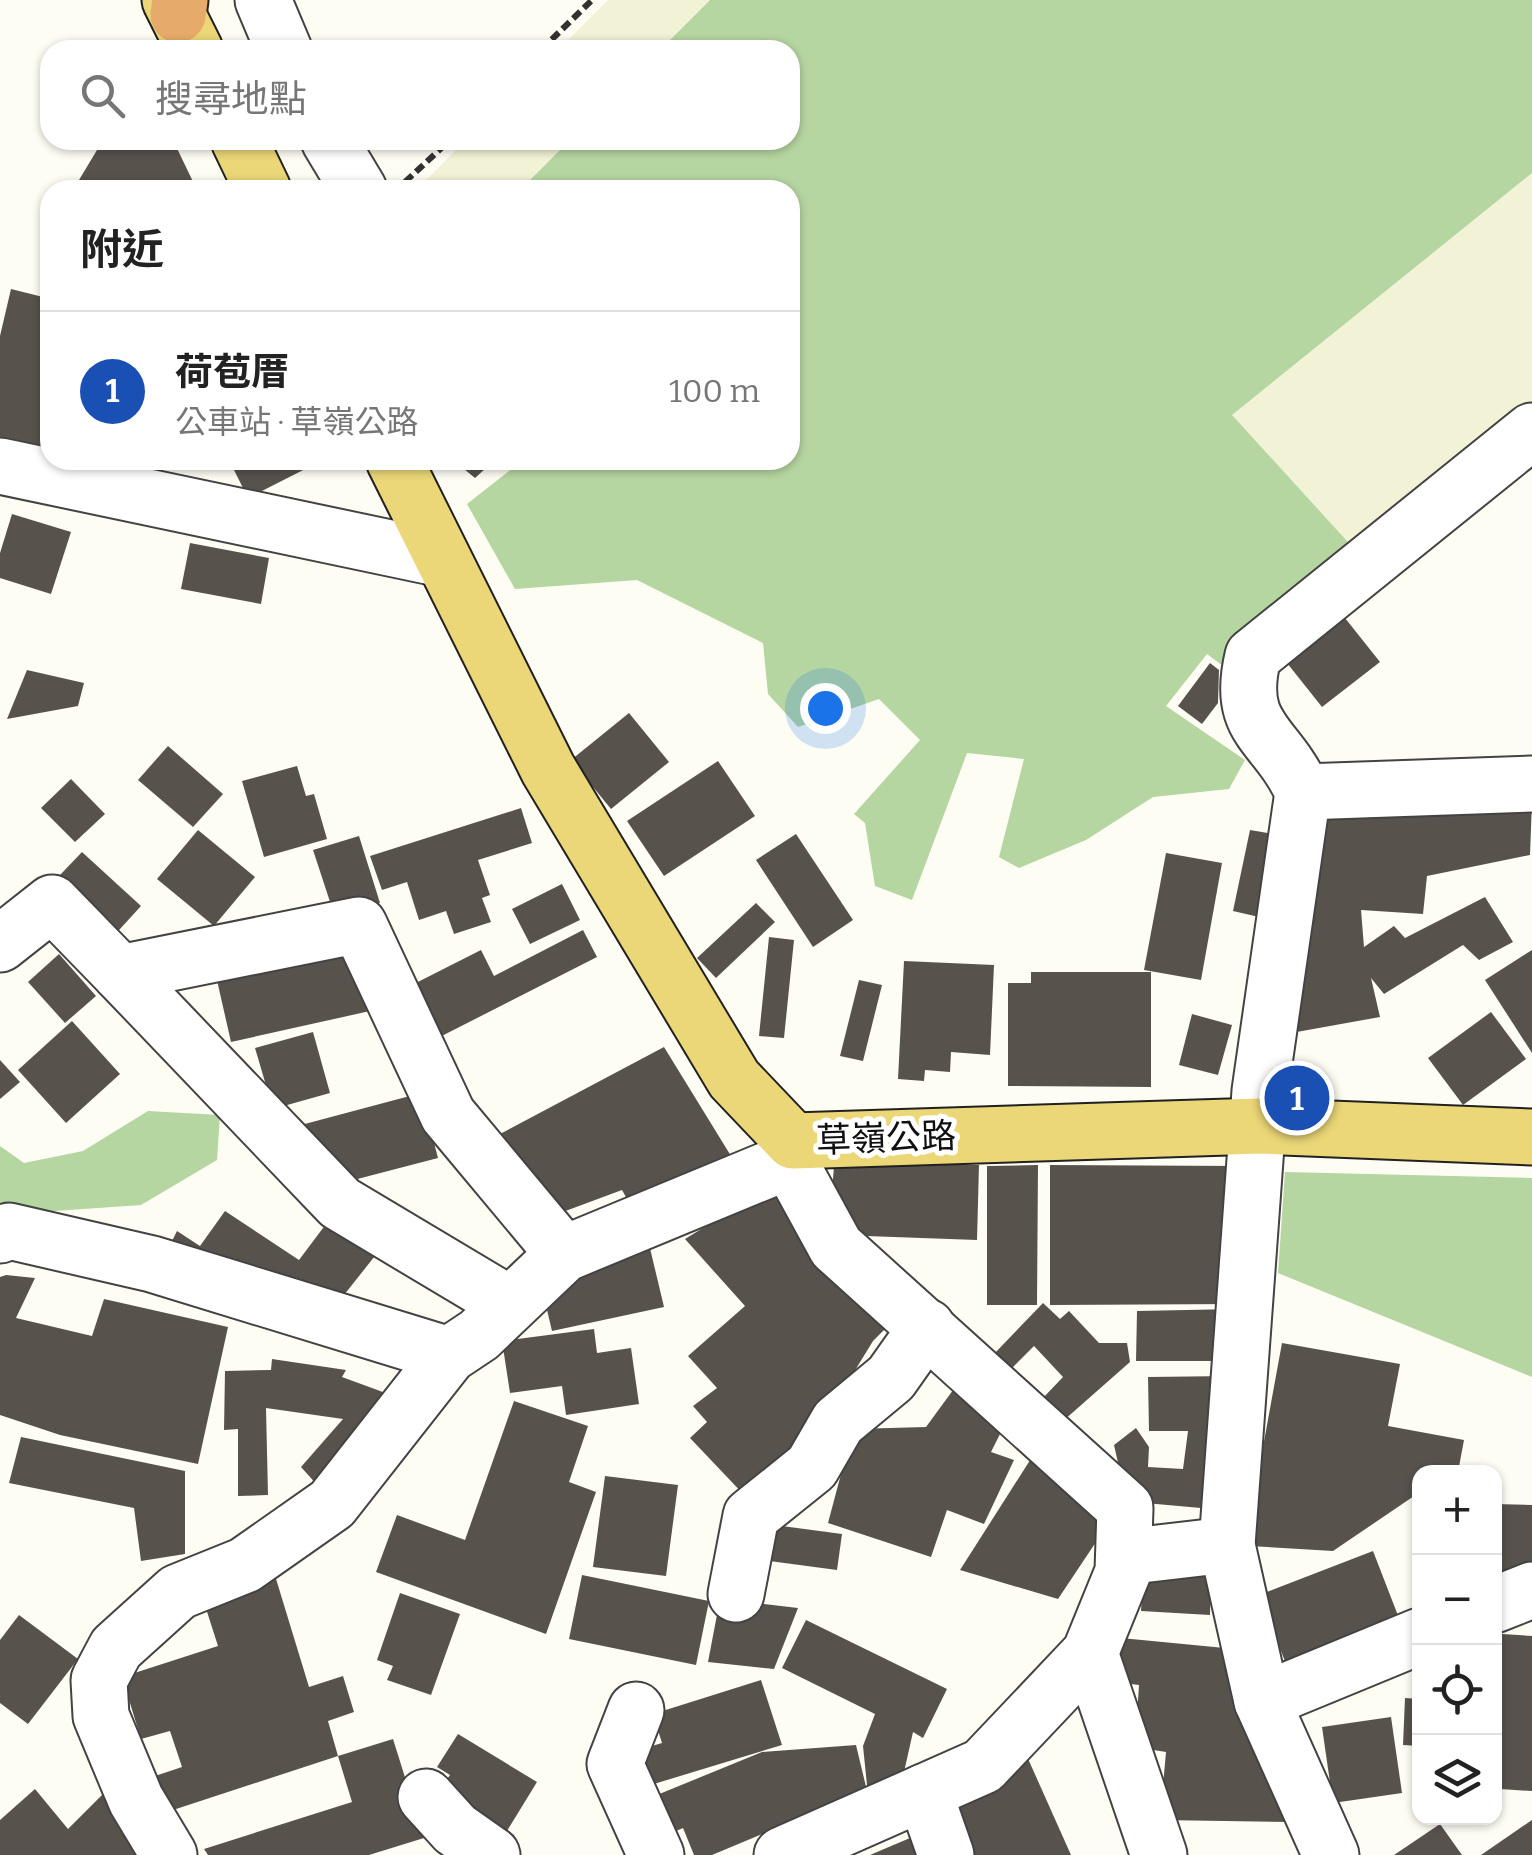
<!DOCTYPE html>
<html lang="zh-TW">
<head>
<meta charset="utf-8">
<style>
	:root { --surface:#fff; --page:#f6f6f6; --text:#222; --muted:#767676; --line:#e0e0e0; --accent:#0b8043 }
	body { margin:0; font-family:Bitter,"Noto Sans TC",serif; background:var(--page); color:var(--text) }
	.controls { position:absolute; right:30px; bottom:30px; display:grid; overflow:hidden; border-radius:20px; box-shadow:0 2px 8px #0004 }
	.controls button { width:90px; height:90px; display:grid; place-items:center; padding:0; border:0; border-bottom:2px solid var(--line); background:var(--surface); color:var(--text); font:50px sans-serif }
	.you { position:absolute; left:825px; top:708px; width:35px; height:35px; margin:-25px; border:8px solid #fff; border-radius:50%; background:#1a73e8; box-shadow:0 0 0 15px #1a73e833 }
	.badge { display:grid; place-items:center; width:65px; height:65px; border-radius:50%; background:var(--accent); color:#fff; font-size:32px; font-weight:700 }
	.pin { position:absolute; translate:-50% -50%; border:5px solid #fff; box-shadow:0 2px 10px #0006 }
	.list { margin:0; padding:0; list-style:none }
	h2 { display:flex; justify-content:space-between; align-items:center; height:130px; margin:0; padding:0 40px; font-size:42px }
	h2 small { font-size:32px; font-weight:400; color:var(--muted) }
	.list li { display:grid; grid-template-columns:65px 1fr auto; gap:30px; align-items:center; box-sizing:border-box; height:160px; padding:0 40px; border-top:2px solid var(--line) }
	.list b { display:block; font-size:38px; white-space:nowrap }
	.list p { margin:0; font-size:32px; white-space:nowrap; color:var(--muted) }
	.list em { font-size:32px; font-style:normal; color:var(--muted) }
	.icon { flex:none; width:55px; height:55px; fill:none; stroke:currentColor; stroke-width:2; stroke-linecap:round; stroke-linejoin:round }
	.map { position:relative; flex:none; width:1532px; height:1855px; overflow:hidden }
	.search { position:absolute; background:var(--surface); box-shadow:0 2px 8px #0004; left:40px; top:40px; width:760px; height:110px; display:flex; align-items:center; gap:25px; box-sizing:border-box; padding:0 35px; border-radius:30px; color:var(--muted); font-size:38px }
	.panel { position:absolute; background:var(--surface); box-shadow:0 2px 8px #0004; left:40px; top:180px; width:760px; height:290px; border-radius:30px }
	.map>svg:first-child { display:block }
	.farmland { fill:#f2f2d6 }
	.forest { fill:#b5d5a1 }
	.building { fill:#58524d }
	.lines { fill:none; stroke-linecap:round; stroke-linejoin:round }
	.minor-casing { stroke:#434343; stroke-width:59 }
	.major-casing { stroke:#212121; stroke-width:59 }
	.highway-casing { stroke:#212121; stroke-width:59 }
	.path { stroke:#323232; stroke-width:6; stroke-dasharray:10 5; stroke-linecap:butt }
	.minor { stroke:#fff; stroke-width:55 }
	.major { stroke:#ebd777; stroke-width:55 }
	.highway { stroke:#e6ab6a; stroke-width:55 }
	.labels { text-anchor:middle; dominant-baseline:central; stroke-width:10; stroke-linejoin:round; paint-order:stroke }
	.street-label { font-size:35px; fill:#101010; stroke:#fff }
</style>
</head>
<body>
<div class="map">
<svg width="1532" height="1855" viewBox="0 0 1532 1855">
	<rect width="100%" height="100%" fill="#fefdf4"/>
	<!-- farmland -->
	<g class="farmland">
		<polygon points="608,0 710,0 660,50 558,50"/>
		<polygon points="466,140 570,140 520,190 416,190"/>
		<polygon points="1532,173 1532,416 1358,553 1232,415"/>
	</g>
	<!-- forest -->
	<g class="forest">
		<polygon points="710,0 1532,0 1532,173 1232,415 1358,553 1227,669 1207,654 1166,706 1245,760 1229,789 1153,797 1086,840 1019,868 999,857 1024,759 967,753 912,900 875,886 865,823 854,814 920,740 879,699 798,727 768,694 763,643 637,580 515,589 467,504 523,460 790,460 790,190 520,190 570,140 790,140 790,50 660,50"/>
		<polygon points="148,1111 220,1115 217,1160 141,1205 40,1212 0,1223 0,1146 24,1163 83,1151"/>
		<polygon points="1285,1172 1532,1178 1532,1377 1278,1273"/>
	</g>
	<!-- building -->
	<g class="building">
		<polygon points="103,140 173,140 197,190 73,190"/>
		<polygon points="11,289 43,297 50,305 50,402 41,445 0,438 0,336"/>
		<polygon points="229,460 315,460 317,463 248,498"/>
		<polygon points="453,460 495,460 475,478"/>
		<polygon points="12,514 71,532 51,594 0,578 0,553"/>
		<polygon points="190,543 269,558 261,604 181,589"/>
		<polygon points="1345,618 1380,662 1322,707 1287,663"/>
		<polygon points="1210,663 1219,670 1218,703 1202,724 1178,706"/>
		<polygon points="27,670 84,683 78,706 7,719"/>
		<polygon points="629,713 669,762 611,809 571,760"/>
		<polygon points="168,746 223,794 193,827 138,780"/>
		<polygon points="718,761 755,816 664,876 627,821"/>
		<polygon points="297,766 306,796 314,794 327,839 264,857 242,781"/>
		<polygon points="71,779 105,814 75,842 41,808"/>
		<polygon points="1532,801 1530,855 1427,876 1423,914 1361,910 1364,947 1394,926 1405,938 1485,897 1513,942 1479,960 1463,945 1384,994 1371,978 1380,1017 1291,1033 1319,803"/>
		<polygon points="521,808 532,843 478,860 490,895 482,898 491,922 454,934 446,911 419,920 407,882 382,890 370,856"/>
		<polygon points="198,830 255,877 214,926 157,879"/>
		<polygon points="1250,830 1286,836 1259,917 1233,911"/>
		<polygon points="796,834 853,920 813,947 756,860"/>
		<polygon points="359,836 380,903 335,917 313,850"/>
		<polygon points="82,852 141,906 99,952 39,897"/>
		<polygon points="1166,853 1222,863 1201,980 1144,970"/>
		<polygon points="562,884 580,920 530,944 512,909"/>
		<polygon points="756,903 775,922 716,978 697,958"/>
		<polygon points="583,930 597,957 426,1044 400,991 481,950 494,976"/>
		<polygon points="353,936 370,1011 231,1042 214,967"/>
		<polygon points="769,937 794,940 784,1038 759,1036"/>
		<polygon points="1532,950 1532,1053 1485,980"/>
		<polygon points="59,954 96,996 65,1023 28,982"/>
		<polygon points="904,961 994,965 990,1055 951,1052 950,1072 925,1070 924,1081 898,1079"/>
		<polygon points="1031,972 1151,972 1151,1087 1008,1086 1008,983 1031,983"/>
		<polygon points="859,980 882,985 863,1061 840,1056"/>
		<polygon points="1491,1012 1526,1059 1463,1105 1428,1058"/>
		<polygon points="1192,1014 1232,1025 1218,1075 1179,1065"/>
		<polygon points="72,1021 120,1074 66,1123 18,1070"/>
		<polygon points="313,1032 330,1093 273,1109 255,1048"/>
		<polygon points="664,1047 739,1169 636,1215 622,1190 552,1216 504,1156 500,1134"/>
		<polygon points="0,1060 20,1082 0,1099"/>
		<polygon points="421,1093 438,1158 319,1189 301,1125"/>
		<polygon points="905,1163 979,1165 977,1240 866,1236 831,1205 834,1166"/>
		<polygon points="1038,1165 1037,1305 987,1305 987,1166"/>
		<polygon points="1050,1165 1240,1166 1239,1304 1050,1305"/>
		<polygon points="773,1185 893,1321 873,1341 813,1439 747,1498 690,1438 707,1422 693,1406 717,1388 688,1356 745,1306 685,1239"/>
		<polygon points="225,1211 299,1260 335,1212 386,1242 344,1295 162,1261 177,1231 200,1246"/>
		<polygon points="649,1244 664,1307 552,1331 542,1289"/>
		<polygon points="6,1275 35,1278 16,1318 92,1336 104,1299 228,1327 198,1464 60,1435 0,1415 0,1277"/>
		<polygon points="1043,1303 1060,1319 1069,1311 1099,1343 1127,1343 1130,1362 1063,1421 1042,1399 1063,1377 1034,1346 1009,1371 993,1355"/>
		<polygon points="1236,1309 1235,1361 1136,1361 1137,1311"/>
		<polygon points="594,1329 597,1353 631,1348 639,1404 566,1415 562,1386 510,1393 502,1341"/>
		<polygon points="1282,1343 1400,1364 1388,1426 1464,1440 1458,1472 1420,1472 1420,1492 1333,1551 1249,1546 1254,1496"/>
		<polygon points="272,1359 346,1370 342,1377 391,1395 319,1487 301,1467 343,1419 266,1408 268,1495 238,1496 238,1429 224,1430 225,1371 271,1370"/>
		<polygon points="1230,1376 1212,1509 1145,1503 1121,1476 1114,1445 1136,1428 1149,1447 1148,1467 1183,1469 1188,1431 1149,1431 1148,1377"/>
		<polygon points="956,1386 1006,1422 991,1452 1014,1460 984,1524 947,1510 931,1557 828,1523 853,1429 926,1427"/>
		<polygon points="514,1401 588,1426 569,1482 596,1492 546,1634 376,1572 397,1515 465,1540"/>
		<polygon points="21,1437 185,1471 185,1554 141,1561 134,1508 9,1483"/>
		<polygon points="1034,1454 1106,1527 1058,1599 960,1570"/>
		<polygon points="605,1476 678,1485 666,1576 593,1567"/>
		<polygon points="1494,1504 1532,1505 1532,1588 1494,1587"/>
		<polygon points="752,1522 842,1534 837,1570 747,1558"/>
		<polygon points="1373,1551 1404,1631 1290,1674 1259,1595"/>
		<polygon points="1144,1566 1211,1568 1210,1615 1141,1611"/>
		<polygon points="273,1569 309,1687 343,1676 354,1712 328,1721 338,1756 167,1812 155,1776 182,1767 170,1731 141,1739 122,1677 218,1646 201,1593"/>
		<polygon points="582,1575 709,1601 696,1665 569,1639"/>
		<polygon points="400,1593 460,1614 431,1695 387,1680 393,1666 377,1660"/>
		<polygon points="720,1599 798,1608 774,1669 708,1662"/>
		<polygon points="19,1615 78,1659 28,1724 0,1703 0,1640"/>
		<polygon points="806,1620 947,1689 923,1738 913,1732 902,1781 868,1795 791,1822 712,1855 694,1855 683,1828 667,1835 652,1797 762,1752 856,1745 868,1795 863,1746 875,1714 782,1668"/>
		<polygon points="1502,1634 1532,1636 1532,1791 1500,1789 1502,1750 1494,1749 1494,1702 1498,1703"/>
		<polygon points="1121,1638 1235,1649 1294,1822 1160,1820 1166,1752 1135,1747 1139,1685 1114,1682"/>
		<polygon points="761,1680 782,1745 644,1787 632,1752 662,1743 653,1714"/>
		<polygon points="1405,1698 1420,1699 1420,1746 1403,1745"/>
		<polygon points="1391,1717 1402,1793 1333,1803 1322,1727"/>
		<polygon points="458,1734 537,1782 505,1834 438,1792 450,1775 437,1767"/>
		<polygon points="393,1739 424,1838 369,1855 208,1855 204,1849 352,1802 338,1756"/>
		<polygon points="1021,1743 1071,1855 961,1855 941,1809"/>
		<polygon points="35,1789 68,1829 104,1793 137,1855 0,1855 0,1820"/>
		<polygon points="1532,1820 1532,1855 1481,1855"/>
		<polygon points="1440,1824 1462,1855 1394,1855"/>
		<polygon points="910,1838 917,1855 870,1855"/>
	</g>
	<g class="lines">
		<!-- minor casing -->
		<g class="minor-casing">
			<g id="minor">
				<polyline points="263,0 284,50"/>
				<polyline points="329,140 359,190"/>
				<polyline points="0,466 442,559"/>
				<polyline points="1303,792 1532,784"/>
				<polyline points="0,944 52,903 120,973 359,925 448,1115 564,1254"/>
				<polyline points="120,973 340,1203 509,1304"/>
				<polyline points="0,1235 9,1231 152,1264 449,1355"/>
				<polyline points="1124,1557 1227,1545"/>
				<polyline points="736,1594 751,1516 812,1467 838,1422 891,1378 927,1327"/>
				<polyline points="1494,1605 1532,1590"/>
				<polyline points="1090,1653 1159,1855"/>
				<polyline points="1262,1701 1420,1636"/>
				<polyline points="636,1710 615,1764 656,1855"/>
				<polyline points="924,1792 946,1855"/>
				<polyline points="426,1797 455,1829 492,1855"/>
				<polyline points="169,1855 136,1800 101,1716 99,1680 116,1648 178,1592 245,1565 332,1504 449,1355 479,1335 564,1254 789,1161"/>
				<polyline points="782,1855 983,1766 1090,1653 1123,1572 1125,1508 836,1247 789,1161 793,1141"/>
				<path d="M1331,1855L1262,1701L1227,1545L1260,1091L1303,792C1276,732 1235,731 1253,656L1532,431"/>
			</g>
		</g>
		<!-- major casing -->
		<g class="major-casing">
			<g id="major">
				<polyline points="170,0 195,50"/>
				<polyline points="239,140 263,190"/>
				<polyline points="394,460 548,769 734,1079 793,1141 1260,1126 1532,1137"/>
			</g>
		</g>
		<!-- highway casing -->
		<g class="highway-casing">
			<polyline id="highway" points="178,15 180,0"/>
		</g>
		<!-- path -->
		<g class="path">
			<polyline points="541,50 592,0"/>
			<polyline points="405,182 450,140"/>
		</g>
		<!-- minor -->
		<use href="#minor" class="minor"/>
		<!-- major -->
		<use href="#major" class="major"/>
		<!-- highway -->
		<use href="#highway" class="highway"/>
	</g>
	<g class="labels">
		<!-- street labels -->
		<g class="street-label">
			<text transform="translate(886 1138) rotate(-2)">草嶺公路</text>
		</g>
	</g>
</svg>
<div class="controls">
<button>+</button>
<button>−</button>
<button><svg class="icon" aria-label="locate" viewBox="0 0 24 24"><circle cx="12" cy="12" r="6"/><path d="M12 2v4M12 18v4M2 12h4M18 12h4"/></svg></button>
<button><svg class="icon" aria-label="layers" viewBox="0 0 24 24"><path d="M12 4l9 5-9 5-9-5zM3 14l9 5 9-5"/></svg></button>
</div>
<div class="you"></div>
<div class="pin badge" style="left:1297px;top:1098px;background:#1a4fb4">1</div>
<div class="search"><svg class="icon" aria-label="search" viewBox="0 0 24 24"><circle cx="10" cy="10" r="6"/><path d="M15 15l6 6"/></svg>搜尋地點</div>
<section class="panel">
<h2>附近<small></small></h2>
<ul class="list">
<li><span class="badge" style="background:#1a4fb4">1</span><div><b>荷苞厝</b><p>公車站 · 草嶺公路</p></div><em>100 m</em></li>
</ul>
</section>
</div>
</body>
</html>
